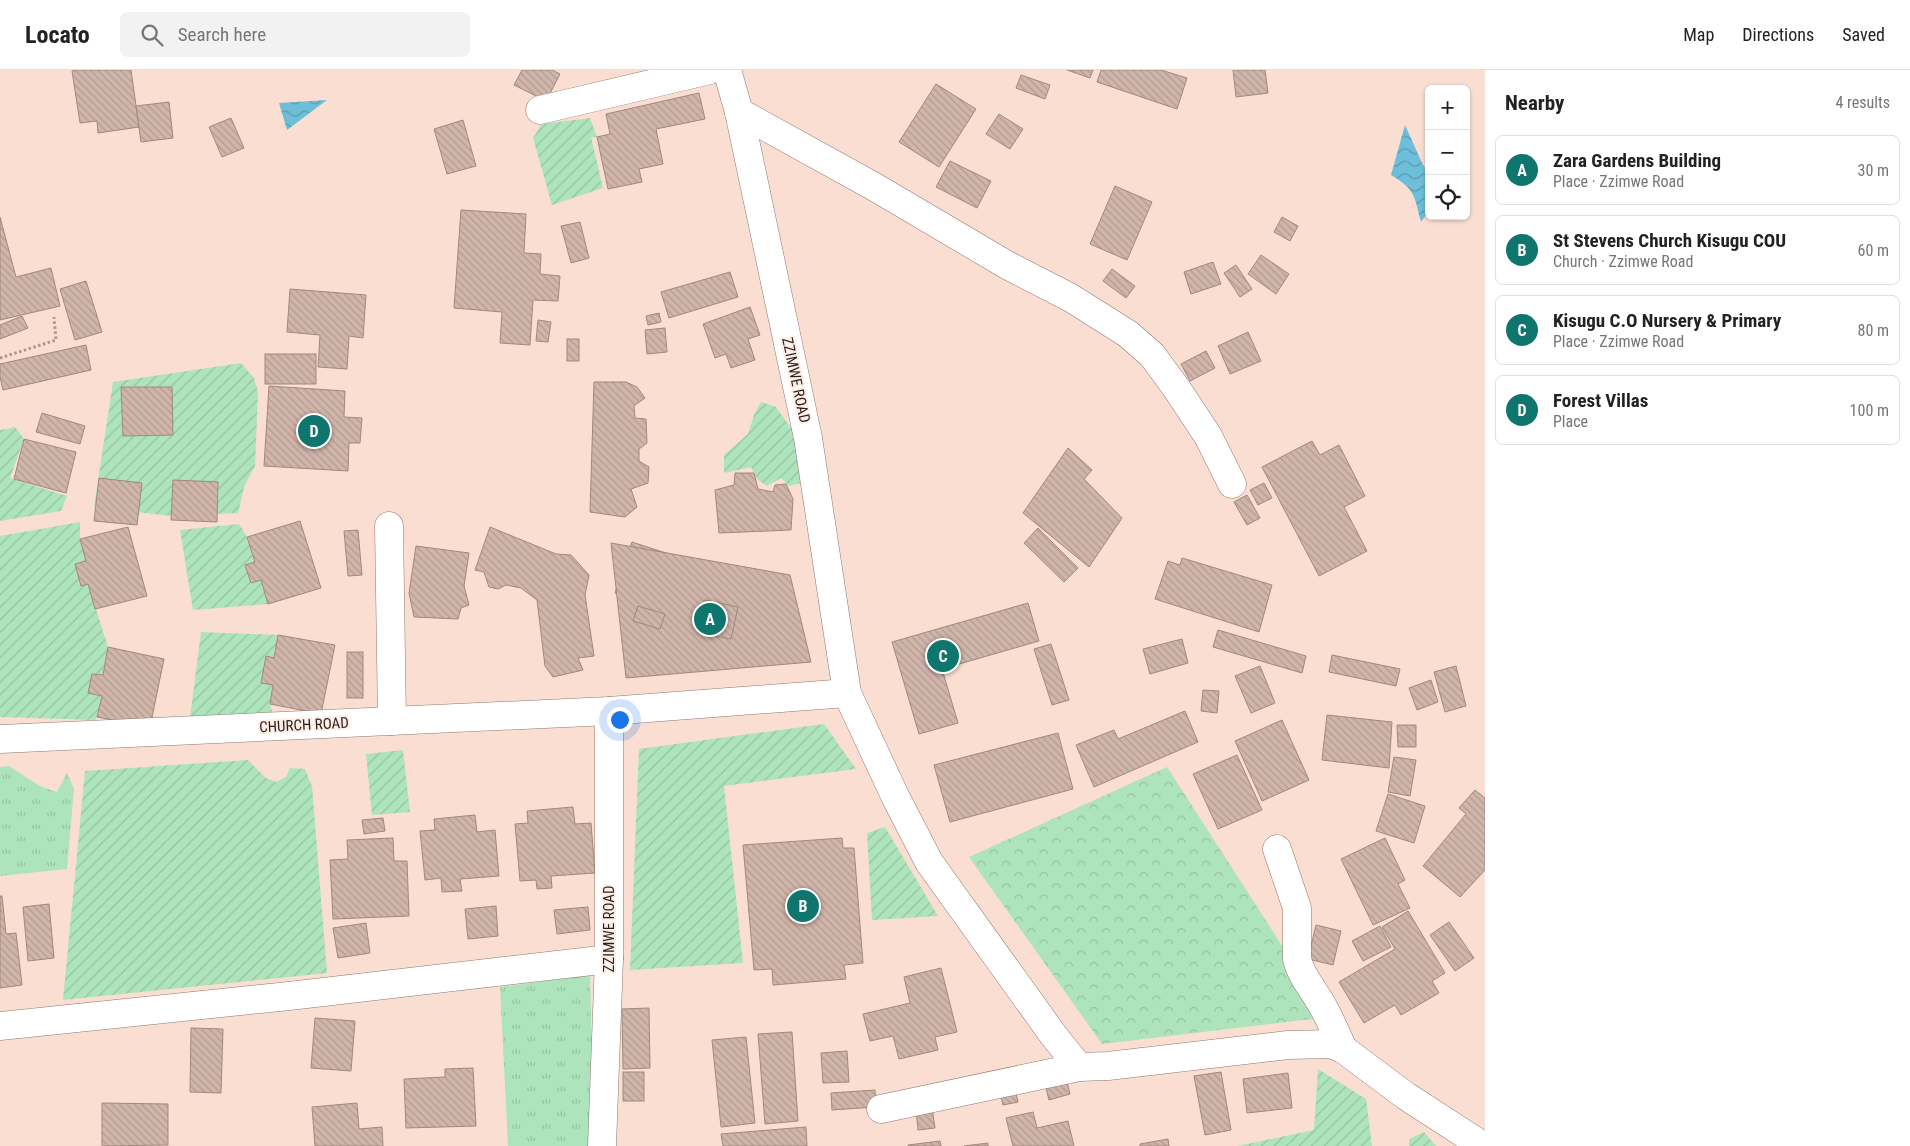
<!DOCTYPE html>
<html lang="en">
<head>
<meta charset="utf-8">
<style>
	:root { --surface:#fff; --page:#f2f2f2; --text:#222; --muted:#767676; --line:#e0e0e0; --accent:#0f766e }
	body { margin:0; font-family:"Roboto Condensed",sans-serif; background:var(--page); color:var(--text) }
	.controls { position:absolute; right:15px; top:15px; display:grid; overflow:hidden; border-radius:8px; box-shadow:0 1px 4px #0004 }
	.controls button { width:45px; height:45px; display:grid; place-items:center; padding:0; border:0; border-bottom:1px solid var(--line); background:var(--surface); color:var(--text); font:25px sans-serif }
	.you { position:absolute; left:619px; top:649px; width:18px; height:18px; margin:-12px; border:4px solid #fff; border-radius:50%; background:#1a73e8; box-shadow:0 0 0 8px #1a73e833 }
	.badge { display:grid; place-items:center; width:32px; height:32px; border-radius:50%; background:var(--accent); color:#fff; font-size:16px; font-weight:700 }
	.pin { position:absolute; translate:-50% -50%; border:2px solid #fff; box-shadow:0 1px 5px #0006 }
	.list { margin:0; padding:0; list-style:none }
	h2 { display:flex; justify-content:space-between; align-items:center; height:65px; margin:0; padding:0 20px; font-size:21px }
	h2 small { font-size:16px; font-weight:400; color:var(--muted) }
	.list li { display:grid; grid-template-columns:32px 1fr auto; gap:15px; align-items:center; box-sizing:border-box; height:70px; margin:0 10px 10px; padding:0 10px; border:1px solid var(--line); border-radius:8px }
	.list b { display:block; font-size:19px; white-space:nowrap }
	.list p { margin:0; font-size:16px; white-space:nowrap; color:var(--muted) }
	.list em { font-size:16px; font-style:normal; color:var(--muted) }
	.icon { flex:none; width:28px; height:28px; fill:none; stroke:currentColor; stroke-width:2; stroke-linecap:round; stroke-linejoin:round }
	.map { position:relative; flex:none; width:1485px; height:1076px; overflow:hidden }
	header { display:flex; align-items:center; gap:30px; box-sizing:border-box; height:70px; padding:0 25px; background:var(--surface); border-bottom:1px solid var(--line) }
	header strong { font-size:24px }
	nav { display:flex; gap:28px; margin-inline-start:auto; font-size:18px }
	.search { width:350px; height:45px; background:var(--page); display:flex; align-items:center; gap:12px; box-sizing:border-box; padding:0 18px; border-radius:8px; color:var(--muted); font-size:19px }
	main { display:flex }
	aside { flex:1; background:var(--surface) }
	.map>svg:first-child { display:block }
	.grass { fill:url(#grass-tufts) }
	.park { fill:url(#park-crowns) }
	.garden { fill:url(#garden-furrows) }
	.water { fill:url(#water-waves) }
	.building { fill:url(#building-back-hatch); stroke:#a1887d }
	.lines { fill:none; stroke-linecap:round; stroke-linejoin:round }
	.minor-casing { stroke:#90776c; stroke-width:29 }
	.path { stroke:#ac978e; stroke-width:3; stroke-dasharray:2.5 2.5; stroke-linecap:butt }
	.minor { stroke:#fff; stroke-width:28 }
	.labels { text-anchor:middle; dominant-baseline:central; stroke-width:4; stroke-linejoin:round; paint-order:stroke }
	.street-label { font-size:15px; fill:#291f1b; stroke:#ffeee6 }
</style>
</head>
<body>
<header>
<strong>Locato</strong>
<div class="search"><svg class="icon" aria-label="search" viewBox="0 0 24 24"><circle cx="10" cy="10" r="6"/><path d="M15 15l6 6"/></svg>Search here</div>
<nav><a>Map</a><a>Directions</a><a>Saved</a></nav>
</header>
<main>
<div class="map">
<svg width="1485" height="1076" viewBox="0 0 1485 1076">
	<defs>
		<pattern id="grass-tufts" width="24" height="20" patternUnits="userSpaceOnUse" patternTransform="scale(1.25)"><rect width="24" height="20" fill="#ade4bb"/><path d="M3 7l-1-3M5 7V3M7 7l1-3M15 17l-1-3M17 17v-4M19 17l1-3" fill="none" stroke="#95c3a0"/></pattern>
		<pattern id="park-crowns" width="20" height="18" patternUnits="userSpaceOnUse" patternTransform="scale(1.25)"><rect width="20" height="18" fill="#ade4bb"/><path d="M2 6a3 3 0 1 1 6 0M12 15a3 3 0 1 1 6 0" fill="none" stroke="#95c3a0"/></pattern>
		<pattern id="garden-furrows" width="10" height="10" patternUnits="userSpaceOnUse" patternTransform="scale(1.25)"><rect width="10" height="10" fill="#ade4bb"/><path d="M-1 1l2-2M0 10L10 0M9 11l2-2" fill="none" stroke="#95c3a0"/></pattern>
		<pattern id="water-waves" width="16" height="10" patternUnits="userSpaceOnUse" patternTransform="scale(1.25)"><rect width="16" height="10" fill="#6dbfd9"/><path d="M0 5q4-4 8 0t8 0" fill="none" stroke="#5a9baf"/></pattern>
		<pattern id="building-back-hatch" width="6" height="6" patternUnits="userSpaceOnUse" patternTransform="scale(1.25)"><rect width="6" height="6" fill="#d0b5aa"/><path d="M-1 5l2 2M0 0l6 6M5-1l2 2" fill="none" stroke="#b39b92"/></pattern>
	</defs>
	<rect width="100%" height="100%" fill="#faded2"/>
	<!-- grass -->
	<g class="grass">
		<polygon points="9,696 40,716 57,722 67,703 74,719 67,799 0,806 0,697"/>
		<polygon points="590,905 594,1076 508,1076 500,917"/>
	</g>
	<!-- park -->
	<polygon class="park" points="1167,697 1328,947 1102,974 969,787"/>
	<!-- garden -->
	<g class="garden">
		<polygon points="590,48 597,67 591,67 603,118 552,135 533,68 542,54"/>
		<polygon points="241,293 254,308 258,322 255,396 244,417 238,443 171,446 94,437 113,312"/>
		<polygon points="761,332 776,337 793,361 797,379 801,413 789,416 781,408 767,416 757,409 751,397 724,403 724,385 748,364 754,345"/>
		<polygon points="15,357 24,369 10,408 67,426 61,441 0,451 0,360"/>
		<polygon points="80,452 80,469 86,491 76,494 88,514 108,577 103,605 92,604 88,623 102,626 96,650 0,647 0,466"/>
		<polygon points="239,454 247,467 255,492 245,495 251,513 261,510 268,534 193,540 180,460"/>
		<polygon points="201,562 278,565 274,588 261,613 273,615 270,634 274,649 189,655"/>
		<polygon points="824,654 856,699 724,716 743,893 630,900 639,679"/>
		<polygon points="403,680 410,742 372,745 366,684"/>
		<polygon points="248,690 266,708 276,712 286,707 290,698 305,699 312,716 327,903 63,930 85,701"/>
		<polygon points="885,757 938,846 872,850 867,763"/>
		<polygon points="1318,999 1366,1029 1372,1076 1237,1076 1314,1060"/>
		<polygon points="1424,1062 1436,1076 1409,1076 1409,1069"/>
	</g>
	<!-- water -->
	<g class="water">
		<polygon points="327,30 287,60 279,33"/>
		<path d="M1405,55L1423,95L1429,101V141L1421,152C1414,126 1416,120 1391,105Z"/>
	</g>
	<!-- building -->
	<g class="building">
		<polygon points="78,0 131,0 139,57 98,63 97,51 80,53 72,1"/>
		<polygon points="522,0 552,0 560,4 546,31 514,15"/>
		<polygon points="1067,0 1093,0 1090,8"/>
		<polygon points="1101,0 1161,0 1187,8 1177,39 1097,12"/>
		<polygon points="1233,0 1265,0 1268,23 1236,27"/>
		<polygon points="1021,5 1050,15 1045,29 1016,18"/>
		<polygon points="936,14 976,39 939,97 899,72"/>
		<polygon points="699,23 705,49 656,59 663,94 639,99 642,112 608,119 597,67 610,64 606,44"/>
		<polygon points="169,32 173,68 141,72 136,36"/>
		<polygon points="999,44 1023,59 1010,79 986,64"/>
		<polygon points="231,48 244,78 222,87 209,57"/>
		<polygon points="463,50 476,96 447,104 434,59"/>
		<polygon points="950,91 991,111 977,138 936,117"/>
		<polygon points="1115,116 1152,132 1127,190 1090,174"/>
		<polygon points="461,140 526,144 524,183 541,184 540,204 560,206 558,231 533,230 530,275 500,273 502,242 454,238"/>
		<polygon points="0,147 16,207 51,198 60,236 0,250"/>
		<polygon points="1282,147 1298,156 1290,171 1274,162"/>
		<polygon points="580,152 589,188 571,193 561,156"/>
		<polygon points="1261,185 1289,204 1276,224 1248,204"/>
		<polygon points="1213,192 1221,214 1191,224 1184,202"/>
		<polygon points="1236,195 1252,219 1240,227 1224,203"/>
		<polygon points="1112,199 1135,216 1126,228 1103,211"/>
		<polygon points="730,202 738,227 669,248 661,222"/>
		<polygon points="86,211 102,262 75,270 60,219"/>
		<polygon points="290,219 366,225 363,268 349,266 347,299 318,297 320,265 287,262"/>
		<polygon points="750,237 760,265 748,269 755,290 731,298 726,284 715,288 703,254"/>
		<polygon points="659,243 661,252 648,255 646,246"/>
		<polygon points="22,246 28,258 0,269 0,255"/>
		<polygon points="538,250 551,252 548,272 536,271"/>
		<polygon points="665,258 667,282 647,284 645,260"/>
		<polygon points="1248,262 1261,291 1230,304 1218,276"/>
		<rect x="567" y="269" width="12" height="22"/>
		<polygon points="86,275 91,300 3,320 0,307 0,294"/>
		<polygon points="1206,281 1215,298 1190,311 1181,294"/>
		<rect x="265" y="284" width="51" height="30"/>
		<polygon points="594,312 626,312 637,317 645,328 634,336 635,348 646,349 647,373 639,379 639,391 649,397 648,413 631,419 637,437 625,447 590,442"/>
		<polygon points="269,316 345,321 344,347 362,348 360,373 349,373 348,401 264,396"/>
		<polygon points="121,317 172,317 173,365 123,366"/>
		<polygon points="42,343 85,356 80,374 36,362"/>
		<polygon points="24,369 76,382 66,423 14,409"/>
		<polygon points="1312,371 1320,385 1339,375 1365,426 1344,437 1367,481 1319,506 1262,397"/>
		<polygon points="1068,378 1092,400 1084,409 1122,448 1089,497 1023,443"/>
		<polygon points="735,403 754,403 758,419 773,422 775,415 786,414 793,429 791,460 719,463 715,420 734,415"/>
		<polygon points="99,408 142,413 137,455 94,451"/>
		<polygon points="173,410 218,412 217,452 171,450"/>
		<polygon points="1264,413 1272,428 1258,435 1250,420"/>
		<polygon points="1247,425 1260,448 1247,455 1234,432"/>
		<polygon points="300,451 321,518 268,534 261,510 251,513 245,495 255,492 247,467"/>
		<polygon points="128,457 147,526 95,539 88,514 81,516 75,494 86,491 80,469"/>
		<polygon points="490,457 556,484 571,485 589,505 585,525 594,586 578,588 583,600 553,607 545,596 537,530 521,518 506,515 498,519 489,517 484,502 475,500"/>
		<polygon points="1038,458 1078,498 1064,512 1024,473"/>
		<polygon points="358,460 362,505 348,506 344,461"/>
		<polygon points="632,472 700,494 686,538 666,531 672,514 653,507 644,533 615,523"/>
		<polygon points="611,473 790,505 811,592 626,608"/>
		<polygon points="416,476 469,483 464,516 469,535 461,538 458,549 414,547 409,523"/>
		<polygon points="1182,488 1272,515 1259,562 1155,529 1168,491 1180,495"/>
		<polygon points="705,530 738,537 731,569 698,563"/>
		<polygon points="1028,533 1039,571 942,599 958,653 919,664 892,572"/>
		<polygon points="638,536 665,544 660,559 633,551"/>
		<polygon points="1218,560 1306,586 1302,603 1213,577"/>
		<polygon points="278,565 335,575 321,644 270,634 273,615 261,613 266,586 274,588"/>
		<polygon points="1182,569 1188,593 1150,604 1143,579"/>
		<polygon points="1051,574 1069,630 1052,635 1034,579"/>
		<polygon points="108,577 164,589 150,657 97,647 102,626 88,623 92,604 103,605"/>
		<rect x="347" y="582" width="16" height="46"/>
		<polygon points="1332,585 1400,599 1396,616 1329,602"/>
		<polygon points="1260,596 1275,633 1251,643 1235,606"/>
		<polygon points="1456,596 1466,636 1445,642 1434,602"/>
		<polygon points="1431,610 1438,632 1417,640 1409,618"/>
		<polygon points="1203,620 1219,621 1217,643 1201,641"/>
		<polygon points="1185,641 1198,672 1094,717 1076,675 1114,660 1118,669"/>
		<polygon points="1327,645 1392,652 1389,698 1322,690"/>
		<polygon points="1282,650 1309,710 1262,731 1235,671"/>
		<polygon points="1397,655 1416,655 1416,677 1398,677"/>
		<polygon points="1058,663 1073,719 950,752 934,695"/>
		<polygon points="1237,685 1262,740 1218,759 1193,704"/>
		<polygon points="1394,687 1416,690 1410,726 1388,722"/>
		<polygon points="1475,720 1485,728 1485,800 1460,827 1423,796 1466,744 1459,738"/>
		<polygon points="1388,724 1425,736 1414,773 1376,761"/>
		<polygon points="573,737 575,754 591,753 595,803 551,806 552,818 537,819 536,810 520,811 515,754 528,753 527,741"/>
		<polygon points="475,745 477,762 495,760 499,806 460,809 462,821 442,822 441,808 425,810 420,761 435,760 434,749"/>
		<polygon points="383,748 385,761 364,764 362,750"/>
		<polygon points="393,768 394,791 407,791 409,846 333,849 330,790 348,789 347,770"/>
		<polygon points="842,768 843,778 854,778 863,893 844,895 846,909 773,915 772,899 754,900 743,775"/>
		<polygon points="1385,768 1405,810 1398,814 1410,838 1373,855 1341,789"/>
		<polygon points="0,826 2,826 6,864 16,863 22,915 0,918"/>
		<polygon points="49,834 54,888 28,891 23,837"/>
		<polygon points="496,836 498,866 468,869 465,839"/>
		<polygon points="588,837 590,860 557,864 554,840"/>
		<polygon points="1408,841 1445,903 1432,911 1439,923 1401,945 1395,935 1364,953 1339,912 1395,879 1382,857"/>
		<polygon points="1449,852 1474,888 1455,901 1430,865"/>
		<polygon points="366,853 370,883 338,888 333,858"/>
		<polygon points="1316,855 1341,861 1333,895 1308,889"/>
		<polygon points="1380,856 1391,877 1363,891 1352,871"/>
		<polygon points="941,898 957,962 935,967 938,980 899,989 893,966 870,971 863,944 910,933 904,907"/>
		<polygon points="649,938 650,998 623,999 622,939"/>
		<polygon points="315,948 355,951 351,1001 311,998"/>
		<polygon points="191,958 223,959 221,1023 190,1022"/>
		<polygon points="792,962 798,1051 765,1054 758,964"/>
		<polygon points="746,967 755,1053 721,1057 712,970"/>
		<polygon points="847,981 849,1012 823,1013 821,983"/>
		<polygon points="473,998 476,1056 406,1058 404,1009 445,1007 445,999"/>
		<rect x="623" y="1002" width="21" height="29"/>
		<polygon points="1221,1002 1231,1060 1205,1065 1194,1006"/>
		<polygon points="1288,1003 1292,1038 1247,1043 1243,1009"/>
		<polygon points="1066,1008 1070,1024 1049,1030 1045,1014"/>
		<polygon points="1015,1019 1018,1032 1003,1035 1000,1022"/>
		<polygon points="875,1020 876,1037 832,1040 831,1023"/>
		<polygon points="102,1033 168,1034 168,1075 102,1076"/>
		<polygon points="357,1033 359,1059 382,1057 383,1076 315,1076 312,1037"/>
		<polygon points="932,1038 935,1058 918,1060 916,1040"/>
		<polygon points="1033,1042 1037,1058 1068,1051 1074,1076 1013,1076 1006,1048"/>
		<polygon points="806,1057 807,1076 723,1076 721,1064"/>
		<polygon points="1168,1069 1169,1076 1140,1076 1140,1074"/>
		<polygon points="940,1071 941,1076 908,1076 908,1075"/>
		<polygon points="988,1073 988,1076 964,1076"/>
	</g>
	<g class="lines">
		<!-- minor casing -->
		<g class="minor-casing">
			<g id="minor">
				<polyline points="727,0 739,42 808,368 847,623 895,726 929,792 1054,966 1079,997"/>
				<polyline points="540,40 710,0"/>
				<polyline points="739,42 873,116 1007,195 1071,228 1128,264 1152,285 1177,319 1208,366 1232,414"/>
				<polyline points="389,456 392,651"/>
				<polyline points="0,669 609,641 847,623"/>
				<path d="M1277,779L1297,838V889C1301,906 1311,916 1319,930C1329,946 1336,963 1343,979"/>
				<polyline points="0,956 289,926 609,889"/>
				<polyline points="881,1039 1079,997 1108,996 1288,975 1331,974 1343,979 1406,1026 1483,1076"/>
				<polyline points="602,1076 609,889 609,641"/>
			</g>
		</g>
		<!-- path -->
		<polyline class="path" points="0,288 56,270 54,247"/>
		<!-- minor -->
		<use href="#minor" class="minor"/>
	</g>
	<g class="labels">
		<!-- street labels -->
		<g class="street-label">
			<text transform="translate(796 310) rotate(78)">ZZIMWE ROAD</text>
			<text transform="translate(304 655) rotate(-3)">CHURCH ROAD</text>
			<text transform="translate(609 859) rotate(-90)">ZZIMWE ROAD</text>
		</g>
	</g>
</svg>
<div class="controls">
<button>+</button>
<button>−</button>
<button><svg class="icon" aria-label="locate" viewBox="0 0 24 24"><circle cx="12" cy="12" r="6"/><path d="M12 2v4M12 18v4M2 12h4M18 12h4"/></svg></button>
</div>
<div class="you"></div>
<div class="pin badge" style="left:710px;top:549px">A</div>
<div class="pin badge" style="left:803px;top:836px">B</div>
<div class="pin badge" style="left:943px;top:586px">C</div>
<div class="pin badge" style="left:314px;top:361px">D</div>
</div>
<aside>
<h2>Nearby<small>4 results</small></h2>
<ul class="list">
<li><span class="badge">A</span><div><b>Zara Gardens Building</b><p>Place · Zzimwe Road</p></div><em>30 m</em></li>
<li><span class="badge">B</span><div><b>St Stevens Church Kisugu COU</b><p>Church · Zzimwe Road</p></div><em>60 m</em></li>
<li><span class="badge">C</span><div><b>Kisugu C.O Nursery &amp; Primary</b><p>Place · Zzimwe Road</p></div><em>80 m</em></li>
<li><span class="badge">D</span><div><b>Forest Villas</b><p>Place</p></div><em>100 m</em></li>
</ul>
</aside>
</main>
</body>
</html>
